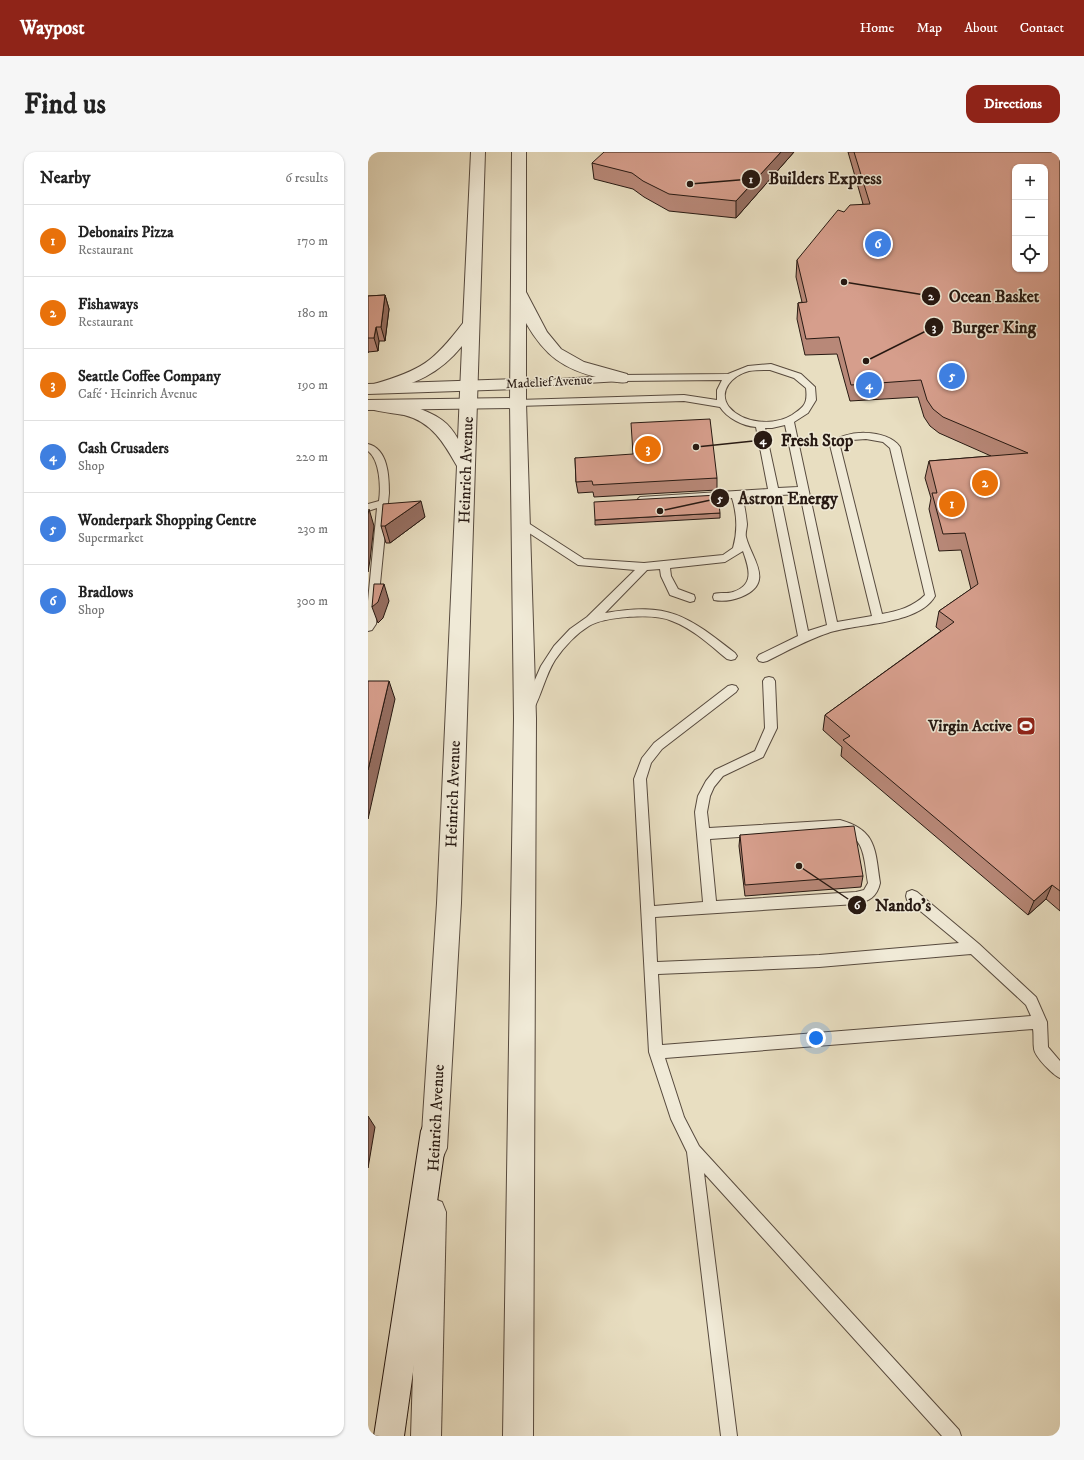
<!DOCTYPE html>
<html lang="en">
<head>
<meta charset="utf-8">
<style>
	:root { --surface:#fff; --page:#f6f6f6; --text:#222; --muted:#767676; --line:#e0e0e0; --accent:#8f2418 }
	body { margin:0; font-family:"IM FELL DW Pica",serif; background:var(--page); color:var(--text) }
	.controls { position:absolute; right:12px; top:12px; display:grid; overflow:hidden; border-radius:8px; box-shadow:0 1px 3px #0004 }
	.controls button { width:36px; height:36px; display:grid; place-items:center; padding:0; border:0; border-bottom:1px solid var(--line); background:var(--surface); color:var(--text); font:20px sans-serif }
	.you { position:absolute; left:448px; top:886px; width:14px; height:14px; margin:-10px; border:3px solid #fff; border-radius:50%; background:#1a73e8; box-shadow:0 0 0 6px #1a73e833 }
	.badge { display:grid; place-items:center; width:26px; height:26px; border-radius:50%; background:var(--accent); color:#fff; font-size:13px; font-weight:700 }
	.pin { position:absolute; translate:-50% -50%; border:2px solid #fff; box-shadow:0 1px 4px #0006 }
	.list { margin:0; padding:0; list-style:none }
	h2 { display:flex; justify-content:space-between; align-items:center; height:52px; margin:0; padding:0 16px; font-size:17px }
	h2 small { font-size:13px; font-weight:400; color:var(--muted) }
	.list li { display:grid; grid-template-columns:26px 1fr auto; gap:12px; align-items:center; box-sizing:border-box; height:72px; padding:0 16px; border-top:1px solid var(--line) }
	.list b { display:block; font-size:15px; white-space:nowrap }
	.list p { margin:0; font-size:13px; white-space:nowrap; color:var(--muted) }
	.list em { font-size:13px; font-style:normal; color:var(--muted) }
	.icon { flex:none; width:22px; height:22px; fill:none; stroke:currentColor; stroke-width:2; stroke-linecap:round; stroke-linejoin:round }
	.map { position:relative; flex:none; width:692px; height:1284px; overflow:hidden; border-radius:12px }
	header { display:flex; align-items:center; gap:24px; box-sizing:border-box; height:56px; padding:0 20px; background:var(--accent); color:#fff }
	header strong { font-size:19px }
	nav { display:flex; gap:22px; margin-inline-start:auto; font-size:14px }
	.intro { display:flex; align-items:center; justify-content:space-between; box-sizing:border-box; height:96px; padding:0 24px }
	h1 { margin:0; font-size:28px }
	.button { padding:10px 18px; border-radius:12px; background:var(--accent); color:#fff; font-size:14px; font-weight:700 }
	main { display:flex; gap:24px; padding:0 24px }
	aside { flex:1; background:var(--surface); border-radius:12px; box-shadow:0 1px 3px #0004 }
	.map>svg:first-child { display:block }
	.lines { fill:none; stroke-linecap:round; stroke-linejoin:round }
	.service-casing { stroke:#574a3e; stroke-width:2 }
	.minor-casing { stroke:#574a3e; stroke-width:2 }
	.tertiary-casing { stroke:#574a3e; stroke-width:2 }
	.secondary-casing { stroke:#271912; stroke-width:2 }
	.service { fill:#f0ead7; fill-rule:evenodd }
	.minor { fill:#f0ead7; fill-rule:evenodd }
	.tertiary { fill:#f0ead7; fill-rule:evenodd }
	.secondary { fill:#f0ead7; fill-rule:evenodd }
	.wall { fill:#b88878; stroke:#271912 }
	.shaded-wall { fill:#966f62; stroke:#271912 }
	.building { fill:#d69e8c; stroke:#271912; fill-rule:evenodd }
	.labels { text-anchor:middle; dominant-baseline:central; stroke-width:3; stroke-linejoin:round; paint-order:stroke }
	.far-street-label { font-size:13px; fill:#271912; stroke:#f0ead7 }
	.street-label { font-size:16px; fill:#271912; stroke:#f0ead7 }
	.poi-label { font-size:16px; font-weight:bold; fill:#271912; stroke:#f0ead7; text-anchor:end }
	.leader { fill:none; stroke:#271912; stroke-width:1.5 }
	.callout-dot { fill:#271912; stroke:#f0ead7; stroke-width:1.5 }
	.mark-label { font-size:12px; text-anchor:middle; font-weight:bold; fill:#fff }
	.callout-label { font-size:17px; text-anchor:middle; font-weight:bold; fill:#271912; stroke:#f0ead7; stroke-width:3; stroke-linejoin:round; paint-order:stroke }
</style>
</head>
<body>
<header>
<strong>Waypost</strong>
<nav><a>Home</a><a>Map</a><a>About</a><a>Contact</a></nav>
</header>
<div class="intro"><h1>Find us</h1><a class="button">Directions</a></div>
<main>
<aside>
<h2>Nearby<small>6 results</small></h2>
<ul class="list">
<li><span class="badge" style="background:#e8710a">1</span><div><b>Debonairs Pizza</b><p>Restaurant</p></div><em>170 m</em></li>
<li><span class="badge" style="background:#e8710a">2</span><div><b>Fishaways</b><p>Restaurant</p></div><em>180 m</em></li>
<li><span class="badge" style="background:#e8710a">3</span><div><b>Seattle Coffee Company</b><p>Café · Heinrich Avenue</p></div><em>190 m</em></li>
<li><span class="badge" style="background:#3f7fe0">4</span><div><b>Cash Crusaders</b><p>Shop</p></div><em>220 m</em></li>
<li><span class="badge" style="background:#3f7fe0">5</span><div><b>Wonderpark Shopping Centre</b><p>Supermarket</p></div><em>230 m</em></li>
<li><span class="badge" style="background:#3f7fe0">6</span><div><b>Bradlows</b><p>Shop</p></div><em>300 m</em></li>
</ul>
</aside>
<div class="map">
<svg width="692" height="1284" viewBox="0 0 692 1284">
	<rect width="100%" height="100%" fill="#e8dec1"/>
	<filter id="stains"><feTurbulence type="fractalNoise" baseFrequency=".005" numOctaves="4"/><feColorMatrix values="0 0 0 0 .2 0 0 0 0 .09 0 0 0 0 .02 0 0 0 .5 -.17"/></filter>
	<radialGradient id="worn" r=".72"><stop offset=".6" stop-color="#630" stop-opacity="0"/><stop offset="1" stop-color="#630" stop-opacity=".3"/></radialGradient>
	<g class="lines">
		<!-- service casing -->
		<g class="service-casing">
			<g id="service">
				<path d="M403,212L433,222L447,235L448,248L440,261L426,270L469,470L504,464L462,293C475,276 520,277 532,295L567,444C551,473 489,471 460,481C439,488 419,499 399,509L395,510L391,509L389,506L391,503L430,484L402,343L374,345C377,354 378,363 379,372C379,376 377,381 378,385C383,406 408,431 373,445C365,448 355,450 346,448L345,445L346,442C352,440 359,442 365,440C387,433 381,416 375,399L357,410L302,416L303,424L310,437L326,443L327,446L326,449L322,450L302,443L293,424L292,417L279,418L237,461C301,450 318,463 367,501L369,504L367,507L363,508L359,507C342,493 325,477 304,469C287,461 237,464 221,474C208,482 196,495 187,508C177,524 174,542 165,558L161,559L157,558L155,555L173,514L186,494L202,477L219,465L267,418L210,413L149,373L148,371L149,369H157L216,407L276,411L355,403L365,396C370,379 369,362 364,346L275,350L272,349L270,347L272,345L400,337L388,275C375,274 359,266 352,255L316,249L150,254L145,251L150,248L316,243L349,248V238L354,228L253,229L150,235L147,234L145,232L147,230L253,223L360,222L380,214ZM402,218L426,226L438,236C440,252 436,255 424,263C406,274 375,272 361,255C349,239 365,223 381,219C388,218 395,218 402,218ZM417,273L430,335L410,336L397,276H404ZM498,287L515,290L522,296L557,443C545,455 530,459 514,462L472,294L484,288ZM432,342L459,473L440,479L412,343Z"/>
				<path d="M0,292C20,297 21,324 21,341L8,472L4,478L0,479V449L9,356L0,359V352L11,349C13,335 12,308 0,299Z"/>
				<path d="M401,525L405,526L407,529L409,576L395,605L355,624L346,635L342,644L339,660L341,676L472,668C509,678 507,698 512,731C509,745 501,749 488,752L287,765L289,810L451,803L591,791L539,748L538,744L539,740L544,738L549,740L611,792L668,845L679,870L680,895L692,909V926C685,923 667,905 666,897C665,890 666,883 665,877L297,906L316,965L331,994L591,1278L593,1284H574L336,1021L369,1284H353L319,1000L303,967L281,900L266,627L274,606L286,591L360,534L364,533L368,534L370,537L368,540L294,597L283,611L278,627L286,754L335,750L327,660L330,644L338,629L347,618L387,599L397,576L395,529L397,526ZM472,678C498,685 496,709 500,731L496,738L488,740L348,749L342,687ZM603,802L658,853L663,864L294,893L290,822L451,815Z"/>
			</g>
		</g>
		<!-- minor casing -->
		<g class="minor-casing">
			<g id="minor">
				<polygon points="150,227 156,228 158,232 156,236 150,237 0,242 0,232"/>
				<polygon points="150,246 156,247 158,251 156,255 150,256 0,258 0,248"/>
			</g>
		</g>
		<!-- tertiary casing -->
		<g class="tertiary-casing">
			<g id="tertiary">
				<path d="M103,0H117L93,751L79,996L75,1005L66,1009L57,1005L53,996L69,751L89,314C76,291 64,270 36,263C25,261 13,260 2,257L0,252L2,249C20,245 60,257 74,268C81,273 86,280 90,287L94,194C71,222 47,232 12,241L6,240L4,236L6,232C54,218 65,210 95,171Z"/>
				<path d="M144,0H158V140L179,180L193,197L216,210L259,222L261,226L259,230C250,232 241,228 232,226C195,217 177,204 158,171V251L168,566L165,1284H135L146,566L142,251Z"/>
				<polygon points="64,1046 74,1050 78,1060 73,1284 43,1284 50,1060 54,1050"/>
			</g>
		</g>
		<!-- secondary casing -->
		<g class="secondary-casing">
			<polygon id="secondary" points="66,966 75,970 79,979 36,1284 6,1284 53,979 57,970"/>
		</g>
		<!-- service -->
		<use href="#service" class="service"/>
		<!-- minor -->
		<use href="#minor" class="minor"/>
		<!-- tertiary -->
		<use href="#tertiary" class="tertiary"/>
		<!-- secondary -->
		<use href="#secondary" class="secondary"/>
	</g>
	<!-- wall -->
	<g class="wall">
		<polygon points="426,0 368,66 301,59 276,45 265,37 226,27 224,11"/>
		<polygon points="480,0 692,0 692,759 678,747 660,763 473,604 474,595 455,578 457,563 573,479 568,475 571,459 603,437 593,398 571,399 561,357 563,346 557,326 561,309 623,304 571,281 562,274 556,265 550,245 482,249 469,202 437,203 429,167 430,151 434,150 428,125 429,108 476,60 495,52"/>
		<polygon points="17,143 21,157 17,189 11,189 10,199 0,200 0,201 0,144"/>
		<polygon points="207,306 349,326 349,338 226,345 225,340 210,341 208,330"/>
		<polygon points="352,361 352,366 227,373 227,368"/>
		<polygon points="57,365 22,391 18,391 13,374"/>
		<polygon points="372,683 495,724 493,735 377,744 371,694"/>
	</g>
	<!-- shaded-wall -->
	<g class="shaded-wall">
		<polygon points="413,0 426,0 368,66 368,49"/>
		<polygon points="17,143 21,157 17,189 13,175"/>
		<polygon points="8,175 11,189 10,199 6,186"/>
		<polygon points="53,349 57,365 22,391 17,374"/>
		<polygon points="1,357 6,374 2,408 0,420 0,363"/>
		<polygon points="16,432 21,449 15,466 10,471 4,455"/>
		<polygon points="21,529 27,547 0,667 0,618"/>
		<polygon points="684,733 678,747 660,763 666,749"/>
		<polygon points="0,964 7,975 0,1016"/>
	</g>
	<!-- building -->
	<g class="building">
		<polygon points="236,0 413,0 368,49 301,42 275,29 264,21 224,11"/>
		<path d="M486,0H692V739L684,733L666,749L475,588L482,584L457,563L586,470L571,459L610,432L597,381L575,382L564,341H569L561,309L660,301L575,265L565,257L559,248L553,228L483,233L471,185L438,187L430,151L439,150L429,108L470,58L476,60L482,53L502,52ZM647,15H677V117H647Z"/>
		<polygon points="17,143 13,175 8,175 6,186 0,186 0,144"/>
		<polygon points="342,267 349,326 225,333 224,329 208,330 207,306 265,302 263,271"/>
		<polygon points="350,343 352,361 227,368 226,350"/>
		<polygon points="53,349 17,374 13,374 15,352"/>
		<polygon points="6,432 16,432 10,450 4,455"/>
		<polygon points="0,529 21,529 0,618"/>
		<polygon points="486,674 495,724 377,733 372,683"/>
	</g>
	<!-- icons -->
	<defs>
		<g id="stadium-square" transform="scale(1)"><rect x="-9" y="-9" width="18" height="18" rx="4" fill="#8f2418" stroke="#f0ead7"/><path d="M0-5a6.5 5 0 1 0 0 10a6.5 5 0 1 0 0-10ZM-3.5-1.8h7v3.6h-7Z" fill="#fff"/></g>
	</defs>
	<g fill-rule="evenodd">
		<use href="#stadium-square" x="658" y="574"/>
	</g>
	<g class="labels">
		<!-- far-street labels -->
		<g class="far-street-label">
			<text transform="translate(181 230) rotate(-3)">Madelief Avenue</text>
		</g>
		<!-- street labels -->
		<g class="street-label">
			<text transform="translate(98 318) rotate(-88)">Heinrich Avenue</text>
			<text transform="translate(85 642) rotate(-88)">Heinrich Avenue</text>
			<text transform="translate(68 966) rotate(-87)">Heinrich Avenue</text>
		</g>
		<!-- poi labels -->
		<g class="poi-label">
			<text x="644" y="574">Virgin Active</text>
		</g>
	</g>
	<!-- callouts -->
	<path class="leader" d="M322 32L383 27M476 130L563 144M498 209L566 175M328 295L395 288M292 359L352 346M431 714L489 753"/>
	<g class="callout-dot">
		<circle cx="322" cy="32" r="4"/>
		<circle cx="476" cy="130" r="4"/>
		<circle cx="498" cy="209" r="4"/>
		<circle cx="328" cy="295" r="4"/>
		<circle cx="292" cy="359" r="4"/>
		<circle cx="431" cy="714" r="4"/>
		<circle cx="383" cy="27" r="10"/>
		<circle cx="563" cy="144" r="10"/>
		<circle cx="566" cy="175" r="10"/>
		<circle cx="395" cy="288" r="10"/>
		<circle cx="352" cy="346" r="10"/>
		<circle cx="489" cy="753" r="10"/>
	</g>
	<g class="mark-label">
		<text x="383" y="31">1</text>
		<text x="563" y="148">2</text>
		<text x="566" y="179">3</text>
		<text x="395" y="292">4</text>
		<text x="352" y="350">5</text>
		<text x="489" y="757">6</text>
	</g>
	<g class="callout-label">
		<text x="457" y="32">Builders Express</text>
		<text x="626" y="150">Ocean Basket</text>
		<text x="626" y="181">Burger King</text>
		<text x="449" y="294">Fresh Stop</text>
		<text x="420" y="352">Astron Energy</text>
		<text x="535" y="759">Nando's</text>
	</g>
	<rect width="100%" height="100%" filter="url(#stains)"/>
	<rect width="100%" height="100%" fill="url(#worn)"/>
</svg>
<div class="controls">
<button>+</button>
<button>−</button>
<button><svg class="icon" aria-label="locate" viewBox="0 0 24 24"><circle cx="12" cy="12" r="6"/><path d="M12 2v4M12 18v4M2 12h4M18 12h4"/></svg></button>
</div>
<div class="you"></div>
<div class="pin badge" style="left:584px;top:352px;background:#e8710a">1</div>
<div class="pin badge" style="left:617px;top:331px;background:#e8710a">2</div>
<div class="pin badge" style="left:280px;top:297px;background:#e8710a">3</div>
<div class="pin badge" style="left:501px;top:233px;background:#3f7fe0">4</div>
<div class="pin badge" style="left:584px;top:224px;background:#3f7fe0">5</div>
<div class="pin badge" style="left:510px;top:92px;background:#3f7fe0">6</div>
</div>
</main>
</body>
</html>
